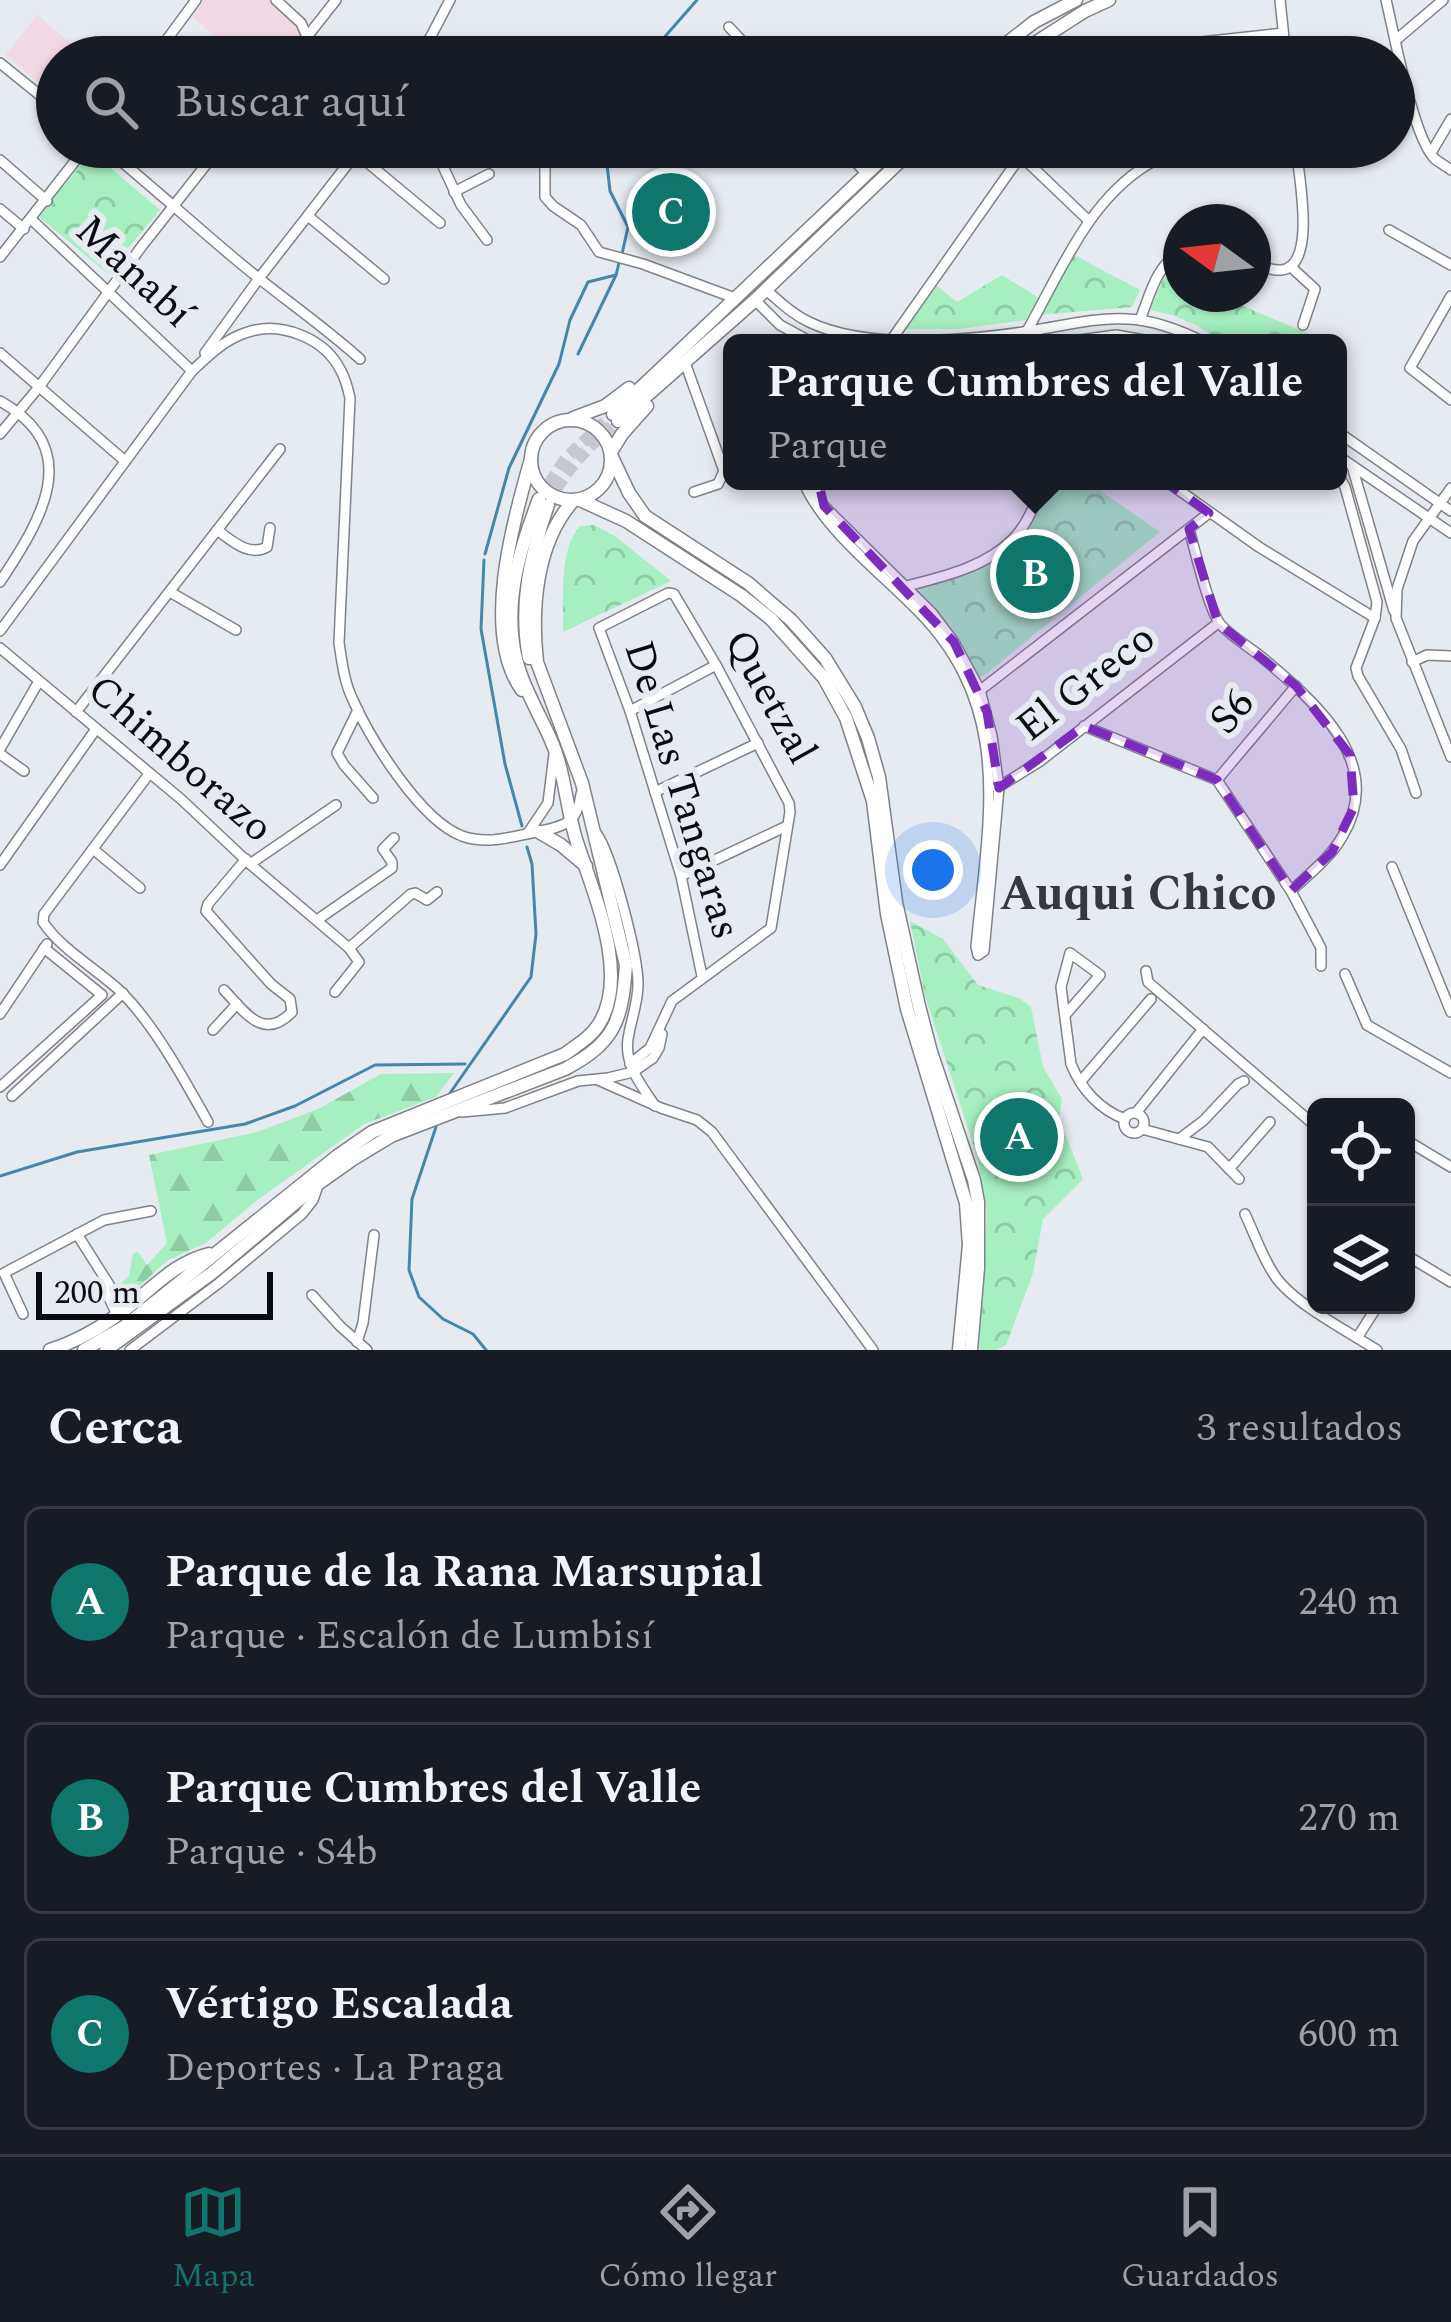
<!DOCTYPE html>
<html lang="es">
<head>
<meta charset="utf-8">
<style>
	:root { --surface:#171b24; --page:#20242c; --text:#f1f3f6; --muted:#9ea1a6; --line:#363941; --accent:#0f766e }
	body { margin:0; font-family:Spectral,serif; background:var(--page); color:var(--text) }
	.controls { position:absolute; right:36px; bottom:36px; display:grid; overflow:hidden; border-radius:18px; box-shadow:0 3px 9px #0004 }
	.controls button { width:108px; height:108px; display:grid; place-items:center; padding:0; border:0; border-bottom:3px solid var(--line); background:var(--surface); color:var(--text); font:60px sans-serif }
	.compass { position:absolute; left:1163px; top:204px; width:108px; height:108px; border-radius:50%; background:var(--surface); box-shadow:0 3px 9px #0004; rotate:285deg }
	.scale { position:absolute; left:36px; bottom:30px; width:237px; box-sizing:border-box; padding-left:12px; border:6px solid #0a0b0e; border-top:0; font-size:33px; line-height:42px; white-space:nowrap; color:#0a0b0e; -webkit-text-stroke:9px #e6ebf1; paint-order:stroke }
	.you { position:absolute; left:933px; top:870px; width:42px; height:42px; margin:-30px; border:9px solid #fff; border-radius:50%; background:#1a73e8; box-shadow:0 0 0 18px #1a73e833 }
	.badge { display:grid; place-items:center; width:78px; height:78px; border-radius:50%; background:var(--accent); color:#fff; font-size:39px; font-weight:700 }
	.pin { position:absolute; translate:-50% -50%; border:6px solid #fff; box-shadow:0 3px 12px #0006 }
	.popup { position:absolute; left:723px; top:334px; width:624px; height:156px; box-sizing:border-box; display:grid; place-content:center; border-radius:18px; background:var(--surface); filter:drop-shadow(0 3px 9px #0005); font-size:39px; white-space:nowrap; color:var(--muted) }
	.popup b { font-size:45px; color:var(--text) }
	.popup::after { content:''; position:absolute; left:50%; top:100%; margin-left:-24px; border:24px solid transparent; border-top-color:var(--surface) }
	.list { margin:0; padding:0; list-style:none }
	h2 { display:flex; justify-content:space-between; align-items:center; height:156px; margin:0; padding:0 48px; font-size:51px }
	h2 small { font-size:39px; font-weight:400; color:var(--muted) }
	.list li { display:grid; grid-template-columns:78px 1fr auto; gap:36px; align-items:center; box-sizing:border-box; height:192px; margin:0 24px 24px; padding:0 24px; border:3px solid var(--line); border-radius:18px }
	.list b { display:block; font-size:45px; white-space:nowrap }
	.list p { margin:0; font-size:39px; white-space:nowrap; color:var(--muted) }
	.list em { font-size:39px; font-style:normal; color:var(--muted) }
	.icon { flex:none; width:66px; height:66px; fill:none; stroke:currentColor; stroke-width:2; stroke-linecap:round; stroke-linejoin:round }
	.map { position:relative; flex:none; width:1451px; height:1350px; overflow:hidden }
	.search { position:absolute; background:var(--surface); box-shadow:0 3px 9px #0004; left:36px; right:36px; top:36px; height:132px; display:flex; align-items:center; gap:30px; box-sizing:border-box; padding:0 42px; border-radius:66px; color:var(--muted); font-size:45px }
	.sheet { height:804px; background:var(--surface) }
	nav { display:flex; justify-content:space-around; align-items:center; box-sizing:border-box; height:168px; border-top:3px solid var(--line); background:var(--surface); font-size:33px; color:var(--muted) }
	nav a { display:grid; justify-items:center; gap:6px }
	nav .on { color:var(--accent) }
	.map>svg:first-child { display:block }
	.education { fill:#f1d9e4 }
	.forest { fill:url(#forest-firs) }
	.park { fill:url(#park-crowns) }
	.lines { fill:none; stroke-linecap:round; stroke-linejoin:round }
	.stream { stroke:#4586ac; stroke-width:3 }
	.major-tunnel { stroke:#c5c9cf; stroke-width:12; stroke-dasharray:12 6; stroke-linecap:butt }
	.minor-casing { stroke:#7f8288; stroke-width:12 }
	.major-casing { stroke:#7f8288; stroke-width:15 }
	.minor { stroke:#fff; stroke-width:9 }
	.major { stroke:#fff; stroke-width:12 }
	.marked { fill:#7b2cbf; fill-opacity:0.2; stroke:#7b2cbf; stroke-width:9; stroke-dasharray:24 15; stroke-linejoin:round }
	.labels { text-anchor:middle; dominant-baseline:central; stroke-width:12; stroke-linejoin:round; paint-order:stroke }
	.street-label { font-size:42px; fill:#0a0b0e; stroke:#e6ebf1 }
	.quarter-label { font-size:48px; font-weight:bold; fill:#35393e; stroke:#e6ebf1 }
</style>
</head>
<body>
<div class="map">
<svg width="1451" height="1350" viewBox="0 0 1451 1350">
	<defs>
		<pattern id="forest-firs" width="22" height="20" patternUnits="userSpaceOnUse" patternTransform="scale(3)"><rect width="22" height="20" fill="#a6efc0"/><path d="M5 1l3.5 6h-7zM16 11l3.5 6h-7z" fill="#8ecca4"/></pattern>
		<pattern id="park-crowns" width="20" height="18" patternUnits="userSpaceOnUse" patternTransform="scale(3)"><rect width="20" height="18" fill="#a6efc0"/><path d="M2 6a3 3 0 1 1 6 0M12 15a3 3 0 1 1 6 0" fill="none" stroke="#8ecca4"/></pattern>
	</defs>
	<rect width="100%" height="100%" fill="#e6ebf1"/>
	<!-- education -->
	<g class="education">
		<polygon points="204,0 271,0 297,22 300,36 282,57 240,57 192,17"/>
		<polygon points="37,15 88,57 57,57 57,99 6,55"/>
	</g>
	<!-- forest -->
	<polygon class="forest" points="454,1073 436,1097 364,1124 256,1201 206,1243 168,1260 125,1299 116,1288 129,1276 133,1253 138,1252 147,1265 167,1243 149,1155 257,1132 318,1109 381,1074"/>
	<!-- park -->
	<g class="park">
		<polygon points="92,152 160,210 107,273 38,216"/>
		<polygon points="1072,254 1140,290 1132,307 1039,315"/>
		<polygon points="1002,275 1039,298 1026,320 960,329 906,329 937,286 957,302"/>
		<polygon points="1164,277 1181,283 1181,294 1214,294 1331,343 1224,343 1196,325 1172,315 1150,310"/>
		<polygon points="1051,481 1086,481 1160,532 986,674 980,677 975,675 913,602 913,592 997,558 1014,544"/>
		<path d="M594,525L615,536L671,581L563,632C564,600 558,551 580,526Z"/>
		<polygon points="910,921 943,939 978,985 1019,998 1031,1007 1043,1067 1062,1099 1059,1119 1083,1179 1043,1219 1033,1273 1006,1345 996,1350 980,1350 979,1347 987,1213 977,1156 925,996"/>
	</g>
	<g class="lines">
		<!-- stream -->
		<g class="stream">
			<polyline points="647,57 697,0"/>
			<polyline points="605,147 610,191 628,227 622,254"/>
			<polyline points="578,354 616,275 619,263"/>
			<polyline points="485,554 509,468 559,364 570,320 588,282 616,275"/>
			<polyline points="484,560 481,629 505,764 522,826"/>
			<polyline points="448,1096 531,977 536,934 532,864 527,847"/>
			<polyline points="436,1127 412,1199 409,1270 419,1297 443,1319 473,1334 486,1350"/>
			<polyline points="0,1176 77,1152 245,1124 295,1106 375,1065 465,1064"/>
		</g>
		<!-- major-tunnel -->
		<g class="major-tunnel">
			<polyline points="539,499 566,458 613,414"/>
			<path d="M548,505C564,470 589,446 618,421"/>
		</g>
		<!-- minor casing -->
		<g class="minor-casing">
			<g id="minor">
				<polyline points="276,0 301,23 316,57"/>
				<polyline points="1280,0 1286,57"/>
				<path d="M1386,0C1394,33 1413,138 1435,159C1437,161 1449,168 1451,170"/>
				<polyline points="729,27 757,57"/>
				<polyline points="1396,40 1443,0"/>
				<polyline points="154,57 196,0"/>
				<polyline points="291,57 336,0"/>
				<polyline points="420,57 450,0"/>
				<polyline points="1135,57 1174,45 1283,33"/>
				<polyline points="0,63 57,109"/>
				<path d="M104,147C148,183 190,221 234,258C275,293 320,323 360,359"/>
				<polyline points="434,147 461,205 487,240"/>
				<polyline points="545,147 545,197 553,206 581,225 599,252 643,264 732,297"/>
				<polyline points="841,147 867,174"/>
				<polyline points="356,153 440,223"/>
				<polyline points="1431,153 1451,119"/>
				<polyline points="1021,156 1089,221"/>
				<polyline points="0,160 47,201"/>
				<polyline points="454,192 489,174"/>
				<polyline points="0,209 24,229"/>
				<polyline points="308,216 384,279"/>
				<polyline points="32,220 192,371"/>
				<polyline points="1389,230 1451,265"/>
				<polyline points="0,257 86,147"/>
				<path d="M1253,264C1261,266 1273,271 1281,270C1318,267 1298,172 1296,147"/>
				<polyline points="1291,267 1315,289 1303,325"/>
				<path d="M765,289C779,301 792,314 809,322C869,351 972,340 1036,330C1066,325 1098,317 1128,319C1155,320 1182,331 1206,343"/>
				<polyline points="1451,296 1410,368 1451,400"/>
				<polyline points="755,300 780,325 813,343"/>
				<path d="M1140,320C1150,295 1156,265 1181,252"/>
				<path d="M1027,331C1060,273 1088,201 1147,165C1160,156 1176,152 1191,147"/>
				<polyline points="892,339 1027,147"/>
				<polyline points="1058,343 1116,335 1161,343"/>
				<polyline points="0,353 125,461"/>
				<polyline points="205,353 260,277 361,147"/>
				<polyline points="687,368 724,471 718,484 694,492"/>
				<path d="M0,401C86,449 41,520 0,582"/>
				<polyline points="1338,432 1451,511"/>
				<polyline points="0,434 39,387 142,246 220,147"/>
				<polyline points="1338,456 1451,533"/>
				<polyline points="1352,466 1394,611"/>
				<polyline points="1338,474 1345,487 1377,602 1375,618 1356,668 1358,676 1401,749 1416,793"/>
				<path d="M803,481C822,527 876,569 911,604C1017,705 988,818 976,947L978,955"/>
				<polyline points="815,481 817,494 824,506 932,613 954,642 980,690 992,736 999,788 984,951 978,955"/>
				<polyline points="1166,481 1259,547 1375,618"/>
				<polyline points="1451,488 1413,541 1397,589 1396,618 1451,757"/>
				<path d="M1189,529C1195,550 1209,612 1221,625C1233,638 1251,648 1265,660C1316,703 1387,763 1342,837C1330,858 1309,874 1291,891"/>
				<path d="M217,530C232,541 249,557 267,547L270,528"/>
				<path d="M899,588C937,578 984,569 1013,539C1028,524 1036,500 1046,481"/>
				<polyline points="170,592 236,630"/>
				<path d="M0,631L192,371C208,356 224,340 245,333C280,320 325,338 341,371C346,380 348,389 350,398L339,643C342,662 344,681 352,698C370,739 420,820 462,836C488,845 510,837 536,832C562,827 578,824 581,794"/>
				<polyline points="0,648 182,800 250,864 349,948 411,894 415,893 427,900 437,892"/>
				<polyline points="1412,662 1427,655 1451,656"/>
				<polyline points="978,692 1209,513"/>
				<polyline points="358,710 337,753 344,765 373,798"/>
				<polyline points="630,711 716,665"/>
				<polyline points="76,712 280,449"/>
				<polyline points="1084,726 1217,780 1291,891 1321,948 1321,966"/>
				<polyline points="0,749 39,681"/>
				<polyline points="0,754 24,771"/>
				<path d="M149,774L44,914L43,922C61,949 95,968 119,990C153,1022 185,1081 208,1122"/>
				<polyline points="1217,780 1296,686"/>
				<polyline points="997,788 1039,762 1218,623"/>
				<polyline points="655,792 758,743"/>
				<polyline points="528,833 548,803 554,754"/>
				<path d="M596,833C612,854 638,956 638,984C638,1003 631,1020 628,1039C624,1065 642,1086 655,1106"/>
				<polyline points="93,849 140,888"/>
				<polyline points="250,864 336,805"/>
				<polyline points="0,865 96,729"/>
				<polyline points="1392,867 1451,1012"/>
				<polyline points="681,876 787,826"/>
				<polyline points="317,920 392,868 392,862 383,849 394,838"/>
				<polyline points="1146,971 1148,982 1312,1123 1316,1130"/>
				<polyline points="1345,974 1367,1025 1451,1073"/>
				<path d="M224,990C244,1011 263,1042 292,1012L290,999L271,984L206,911L208,904L246,859"/>
				<polyline points="335,992 359,962 349,948"/>
				<polyline points="0,1014 47,944"/>
				<path d="M1066,1014L1100,975L1070,953L1061,987L1071,1064C1081,1089 1100,1110 1125,1119"/>
				<polyline points="213,1030 237,1004"/>
				<polyline points="630,1064 650,1048 672,1001 771,928 790,812 789,803 716,665 674,594 668,593 599,628 630,711 681,876 702,976"/>
				<polyline points="598,1080 661,1108 697,1120 712,1132 873,1350"/>
				<polyline points="1081,1081 1151,999"/>
				<polyline points="0,1087 102,995 44,948"/>
				<polyline points="12,1096 123,993"/>
				<polyline points="462,1112 505,1108 578,1081 608,1078 633,1072 653,1058 659,1048 662,1034"/>
				<circle cx="1134" cy="1123" r="10"/>
				<polyline points="1136,1113 1203,1029"/>
				<polyline points="1142,1129 1208,1147 1239,1179"/>
				<polyline points="1179,1139 1203,1121 1238,1084 1244,1081"/>
				<polyline points="1406,1140 1451,1167"/>
				<polyline points="1229,1169 1270,1122"/>
				<path d="M1245,1214C1255,1235 1262,1257 1275,1276C1293,1303 1349,1332 1377,1350"/>
				<polyline points="77,1234 125,1310"/>
				<polyline points="1406,1255 1451,1282"/>
				<polyline points="105,1279 104,1287 117,1315"/>
				<polyline points="312,1295 340,1326 367,1350"/>
				<polyline points="23,1314 4,1273 104,1220 151,1211"/>
				<polyline points="1357,1338 1378,1305"/>
				<polyline points="357,1342 363,1323 374,1235"/>
				<polyline points="130,1350 219,1283 302,1214 313,1200 319,1183"/>
			</g>
		</g>
		<!-- major casing -->
		<g class="major-casing">
			<g id="major">
				<polyline points="989,57 1034,22 1076,0"/>
				<polyline points="1013,57 1085,11 1109,0"/>
				<polyline points="613,414 895,147"/>
				<polyline points="573,418 605,406 629,388"/>
				<circle cx="571" cy="460" r="40"/>
				<polyline points="618,421 753,302 915,147"/>
				<polyline points="611,452 622,434 647,406"/>
				<polyline points="612,457 629,493 645,516 748,583 791,620 825,658 855,707 868,738 879,777 896,902 919,1006 931,1052 974,1180 978,1202 978,1268 971,1350"/>
				<polyline points="580,500 626,521 742,596 771,619 824,678 846,718 873,801 887,914 907,1009 966,1203 969,1245 959,1350"/>
				<path d="M529,658C519,605 530,556 548,505"/>
				<path d="M522,690C481,634 513,521 531,459"/>
				<polyline points="539,832 561,845 586,866"/>
				<path d="M50,1350C78,1341 105,1325 128,1307C155,1286 176,1262 209,1254"/>
				<path d="M84,1350L124,1327L336,1157L372,1132L565,1054C577,1045 591,1037 599,1024C631,973 591,888 575,836C566,804 564,768 550,738C536,707 517,677 513,643C506,593 521,546 539,499"/>
				<path d="M106,1350L212,1273L319,1183L353,1159L391,1136L565,1069C616,1042 622,1020 626,965L582,783L537,662C531,608 536,543 573,501"/>
			</g>
		</g>
		<!-- minor -->
		<use href="#minor" class="minor"/>
		<!-- major -->
		<use href="#major" class="major"/>
	</g>
	<!-- marked area -->
	<path class="marked" d="M1107,355L1109,370L1069,439L1123,450L1209,513L1189,529L1218,623L1296,686L1350,755L1354,807L1332,852L1291,891L1217,780L1084,726L999,788L987,712L954,642L824,506L816,471L859,382Z"/>
	<g class="labels">
		<!-- street labels -->
		<g class="street-label">
			<text transform="translate(134 272) rotate(43)">Manabí</text>
			<text transform="translate(1086 683) rotate(-38)">El Greco</text>
			<text transform="translate(770 697) rotate(61)">Quetzal</text>
			<text transform="translate(1232 712) rotate(-50)">S6</text>
			<text transform="translate(180 759) rotate(41)">Chimborazo</text>
			<text transform="translate(682 790) rotate(73)">De Las Tangaras</text>
		</g>
		<!-- quarter labels -->
		<g class="quarter-label">
			<text x="1138" y="894">Auqui Chico</text>
		</g>
	</g>
</svg>
<div class="controls">
<button><svg class="icon" aria-label="locate" viewBox="0 0 24 24"><circle cx="12" cy="12" r="6"/><path d="M12 2v4M12 18v4M2 12h4M18 12h4"/></svg></button>
<button><svg class="icon" aria-label="layers" viewBox="0 0 24 24"><path d="M12 4l9 5-9 5-9-5zM3 14l9 5 9-5"/></svg></button>
</div>
<svg class="compass" viewBox="-18 -18 36 36"><path d="M0-13l5 13h-10z" fill="#e53935"/><path d="M0 13l5-13h-10z" fill="#9ea1a6"/></svg>
<div class="scale">200 m</div>
<div class="you"></div>
<div class="pin badge" style="left:1019px;top:1137px">A</div>
<div class="pin badge" style="left:1035px;top:574px">B</div>
<div class="popup"><b>Parque Cumbres del Valle</b>Parque</div>
<div class="pin badge" style="left:671px;top:212px">C</div>
<div class="search"><svg class="icon" aria-label="search" viewBox="0 0 24 24"><circle cx="10" cy="10" r="6"/><path d="M15 15l6 6"/></svg>Buscar aquí</div>
</div>
<section class="sheet">
<h2>Cerca<small>3 resultados</small></h2>
<ul class="list">
<li><span class="badge">A</span><div><b>Parque de la Rana Marsupial</b><p>Parque · Escalón de Lumbisí</p></div><em>240 m</em></li>
<li><span class="badge">B</span><div><b>Parque Cumbres del Valle</b><p>Parque · S4b</p></div><em>270 m</em></li>
<li><span class="badge">C</span><div><b>Vértigo Escalada</b><p>Deportes · La Praga</p></div><em>600 m</em></li>
</ul>
</section>
<nav>
<a class="on"><svg class="icon" aria-label="map" viewBox="0 0 24 24"><path d="M3 6l6-2 6 2 6-2v14l-6 2-6-2-6 2zM9 4v14M15 6v14"/></svg>Mapa</a>
<a><svg class="icon" aria-label="directions" viewBox="0 0 24 24"><path d="M12 3l9 9-9 9-9-9zM9 14v-3h6M13 9l2 2-2 2"/></svg>Cómo llegar</a>
<a><svg class="icon" aria-label="saved" viewBox="0 0 24 24"><path d="M7 4h10v16l-5-4-5 4z"/></svg>Guardados</a>
</nav>
</body>
</html>
